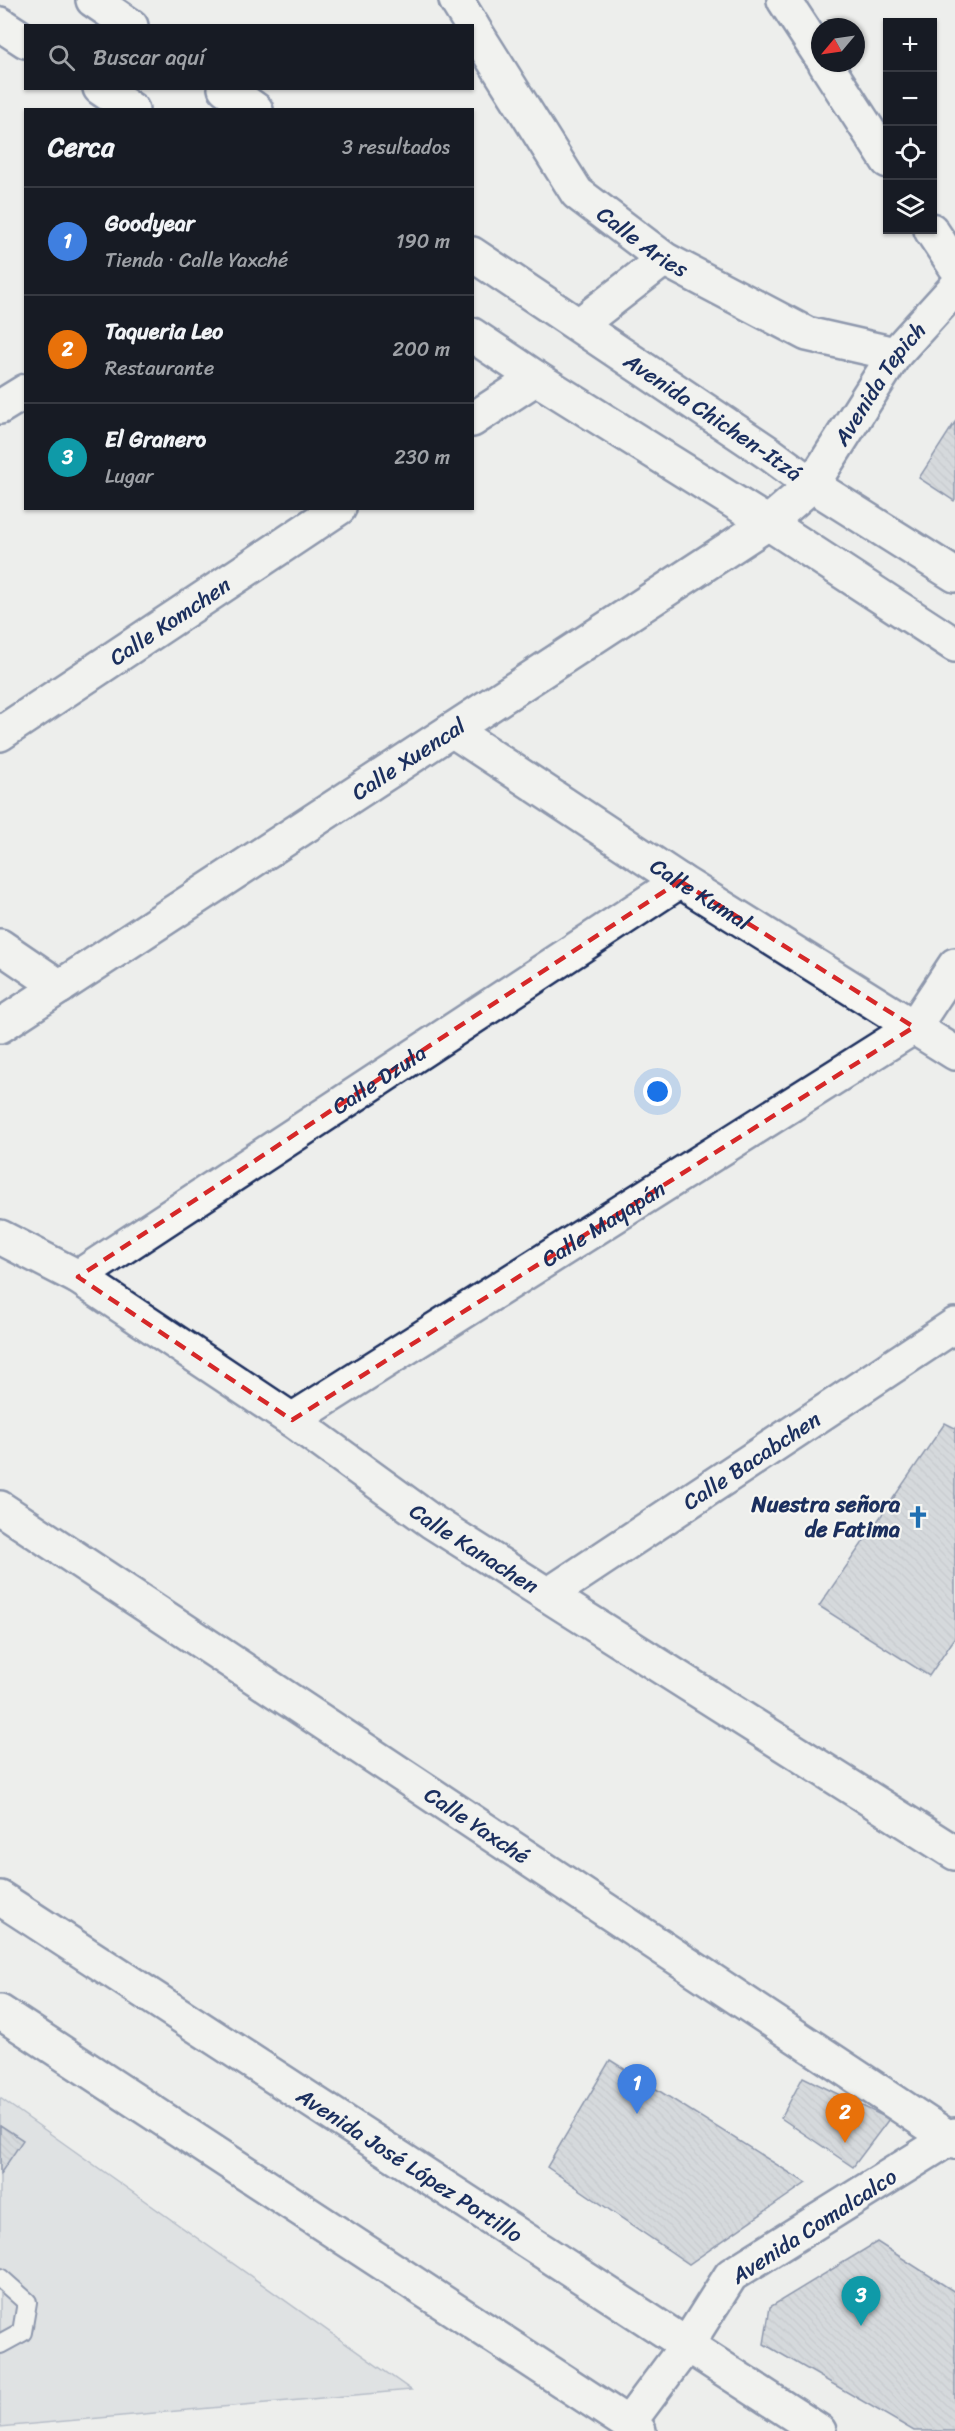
<!DOCTYPE html>
<html lang="es">
<head>
<meta charset="utf-8">
<style>
	:root { --surface:#171b24; --page:#242831; --text:#f1f3f6; --muted:#9ea1a6; --line:#363941; --accent:#ea580c }
	body { margin:0; font-family:Sriracha,sans-serif; background:var(--page); color:var(--text) }
	.controls { position:absolute; right:18px; top:18px; display:grid; overflow:hidden; border-radius:0px; box-shadow:0 2px 4px #0004 }
	.controls button { width:54px; height:54px; display:grid; place-items:center; padding:0; border:0; border-bottom:2px solid var(--line); background:var(--surface); color:var(--text); font:30px sans-serif }
	.compass { position:absolute; left:811px; top:18px; width:54px; height:54px; border-radius:50%; background:var(--surface); box-shadow:0 2px 4px #0004; rotate:241deg }
	.you { position:absolute; left:658px; top:1092px; width:21px; height:21px; margin:-15px; border:4px solid #fff; border-radius:50%; background:#1a73e8; box-shadow:0 0 0 9px #1a73e833 }
	.badge { display:grid; place-items:center; width:39px; height:39px; border-radius:50%; background:var(--accent); color:#fff; font-size:20px; font-weight:700 }
	.pin { position:absolute; translate:-50% -50px; filter:drop-shadow(0 2px 3px #0008) }
	.pin::after { content:''; position:absolute; top:32px; width:21px; height:18px; background:inherit; clip-path:polygon(0 0,100% 0,50% 100%) }
	.list { margin:0; padding:0; list-style:none }
	h2 { display:flex; justify-content:space-between; align-items:center; height:78px; margin:0; padding:0 24px; font-size:26px }
	h2 small { font-size:20px; font-weight:400; color:var(--muted) }
	.list li { display:grid; grid-template-columns:39px 1fr auto; gap:18px; align-items:center; box-sizing:border-box; height:108px; padding:0 24px; border-top:2px solid var(--line) }
	.list b { display:block; font-size:22px; white-space:nowrap }
	.list p { margin:0; font-size:20px; white-space:nowrap; color:var(--muted) }
	.list em { font-size:20px; font-style:normal; color:var(--muted) }
	.icon { flex:none; width:33px; height:33px; fill:none; stroke:currentColor; stroke-width:2; stroke-linecap:round; stroke-linejoin:round }
	.map { position:relative; flex:none; width:955px; height:2431px; overflow:hidden }
	.search { position:absolute; background:var(--surface); box-shadow:0 2px 4px #0004; left:24px; top:24px; width:450px; height:66px; display:flex; align-items:center; gap:15px; box-sizing:border-box; padding:0 21px; border-radius:0px; color:var(--muted); font-size:22px }
	.panel { position:absolute; background:var(--surface); box-shadow:0 2px 4px #0004; left:24px; top:108px; width:450px; height:402px; border-radius:0px }
	.map>svg:first-child { display:block }
	.park { fill:#ced2d7; stroke:#74809a; stroke-width:1.5 }
	.building { fill:url(#building-back-hatch); stroke:#1b2f5e; stroke-width:1.5 }
	.lines { fill:none; stroke-linecap:round; stroke-linejoin:round }
	.service-casing { stroke:#1b2f5e; stroke-width:22 }
	.minor-casing { stroke:#1b2f5e; stroke-width:38 }
	.tertiary-casing { stroke:#1b2f5e; stroke-width:38 }
	.secondary-casing { stroke:#1b2f5e; stroke-width:38 }
	.primary-casing { stroke:#1b2f5e; stroke-width:38 }
	.service { stroke:#f6f6f2; stroke-width:18 }
	.minor { stroke:#f6f6f2; stroke-width:33 }
	.tertiary { stroke:#f6f6f2; stroke-width:33 }
	.secondary { stroke:#f6f6f2; stroke-width:33 }
	.primary { stroke:#f6f6f2; stroke-width:33 }
	.marked { fill:none; stroke:#d62828; stroke-width:4.5; stroke-dasharray:12 8; stroke-linejoin:round }
	.labels { text-anchor:middle; dominant-baseline:central; stroke-width:4.5; stroke-linejoin:round; paint-order:stroke }
	.street-label { font-size:22px; fill:#1b2f5e; stroke:#f6f6f2 }
	.poi-label { font-size:22px; font-weight:bold; fill:#1b2f5e; stroke:#f6f6f2; text-anchor:end }
</style>
</head>
<body>
<div class="map">
<svg width="955" height="2431" viewBox="0 0 955 2431">
	<defs>
		<pattern id="building-back-hatch" width="6" height="6" patternUnits="userSpaceOnUse" patternTransform="scale(1.5)"><rect width="6" height="6" fill="#b9bfc8"/><path d="M-1 5l2 2M0 0l6 6M5-1l2 2" fill="none" stroke="#9ea4ae"/></pattern>
	</defs>
	<rect width="100%" height="100%" fill="#edeeec"/>
	<filter id="ink" filterUnits="userSpaceOnUse"><feTurbulence type="fractalNoise" baseFrequency=".0167" numOctaves="2"/><feDisplacementMap in="SourceGraphic" scale="12" xChannelSelector="R" yChannelSelector="G"/><feConvolveMatrix kernelMatrix="1 2 1 2 8 2 1 2 1" color-interpolation-filters="sRGB"/></filter>
	<g filter="url(#ink)">
		<!-- park -->
		<polygon class="park" points="0,2098 411,2390 0,2427"/>
		<!-- building -->
		<g class="building">
			<polygon points="955,422 955,499 954,501 919,478"/>
			<polygon points="945,1423 955,1428 955,1638 929,1676 819,1606"/>
			<polygon points="610,2060 806,2183 689,2264 547,2167"/>
			<polygon points="803,2077 889,2119 853,2167 781,2118"/>
			<polygon points="0,2125 23,2140 0,2174"/>
			<polygon points="877,2242 955,2292 955,2431 914,2431 764,2344 770,2307"/>
		</g>
		<g class="lines">
			<!-- service casing -->
			<g class="service-casing">
				<polyline id="service" points="0,2278 27,2302 22,2332 0,2344"/>
			</g>
			<!-- minor casing -->
			<g class="minor-casing">
				<g id="minor">
					<polyline points="456,0 472,26"/>
					<polyline points="784,0 820,55"/>
					<path id="s1" d="M472,26L577,193L664,259L807,334L895,354"/>
					<polyline points="825,63 888,161"/>
					<polyline points="931,230 955,266"/>
					<polyline points="579,325 664,259"/>
					<polyline points="0,407 26,391"/>
					<polyline points="472,420 536,378"/>
					<path id="s2" d="M452,730L680,881L955,1053"/>
					<path id="s3" d="M0,734L339,508"/>
					<polyline points="0,946 60,987"/>
					<path id="s4" d="M0,1026L768,523"/>
					<path id="s5" d="M0,1237L78,1277L292,1420L431,1521L955,1853"/>
					<path id="s6" d="M78,1277L680,881"/>
					<path id="s7" d="M292,1420L914,1027L955,965"/>
					<path id="s8" d="M0,1508L955,2142"/>
					<path id="s9" d="M548,1595L955,1325"/>
				</g>
			</g>
			<!-- tertiary casing -->
			<g class="tertiary-casing">
				<g id="tertiary">
					<path id="s10" d="M768,523L812,485L895,354L955,288"/>
					<polyline points="628,2424 686,2346 731,2275 955,2135"/>
				</g>
			</g>
			<!-- secondary casing -->
			<g class="secondary-casing">
				<g id="secondary">
					<polyline points="93,0 131,26"/>
					<polyline points="0,24 26,41"/>
					<polyline points="100,88 132,110"/>
					<polyline points="225,88 256,110"/>
					<path id="s11" d="M472,254L770,454L812,485L955,575"/>
					<polyline points="472,335 536,378 768,523 955,645"/>
				</g>
			</g>
			<!-- primary casing -->
			<g class="primary-casing">
				<g id="primary">
					<path id="s12" d="M0,1898L819,2431"/>
					<polyline points="0,2012 639,2431"/>
				</g>
			</g>
			<!-- service -->
			<use href="#service" class="service"/>
			<!-- minor -->
			<use href="#minor" class="minor"/>
			<!-- tertiary -->
			<use href="#tertiary" class="tertiary"/>
			<!-- secondary -->
			<use href="#secondary" class="secondary"/>
			<!-- primary -->
			<use href="#primary" class="primary"/>
		</g>
	</g>
	<!-- marked area -->
	<path d="M0 0H955V2431H0ZM680,881L914,1027L292,1420L78,1277Z" fill="#edeeec" fill-opacity=".55" fill-rule="evenodd"/>
	<path class="marked" d="M680,881L914,1027L292,1420L78,1277Z"/>
	<!-- icons -->
	<defs>
		<g id="church-bare" transform="scale(1.8)"><path d="M-1.2-6h2.4v3.5h3.3v2.4h-3.3V6h-2.4V-.1h-3.3v-2.4h3.3Z" fill="#1f6fb2" stroke="#f6f6f2" stroke-width="2.5" paint-order="stroke"/></g>
	</defs>
	<g fill-rule="evenodd">
		<use href="#church-bare" x="918" y="1517"/>
	</g>
	<g class="labels">
		<!-- street labels -->
		<g class="street-label">
			<text stroke="none"><textPath href="#s1" startOffset="279">Calle Aries</textPath></text>
			<text stroke="none"><textPath href="#s10" startOffset="180">Avenida Tepich</textPath></text>
			<text stroke="none"><textPath href="#s11" startOffset="291">Avenida Chichen-Itzá</textPath></text>
			<text stroke="none"><textPath href="#s3" startOffset="204">Calle Komchen</textPath></text>
			<text stroke="none"><textPath href="#s4" startOffset="488">Calle Xuencal</textPath></text>
			<text stroke="none"><textPath href="#s2" startOffset="298">Calle Kumal</textPath></text>
			<text stroke="none"><textPath href="#s6" startOffset="360">Calle Dzula</textPath></text>
			<text stroke="none"><textPath href="#s7" startOffset="368">Calle Mayapán</textPath></text>
			<text stroke="none"><textPath href="#s9" startOffset="244">Calle Bacabchen</textPath></text>
			<text stroke="none"><textPath href="#s5" startOffset="568">Calle Kanachen</textPath></text>
			<text stroke="none"><textPath href="#s8" startOffset="573">Calle Yaxché</textPath></text>
			<text stroke="none"><textPath href="#s12" startOffset="489">Avenida José López Portillo</textPath></text>
			<text transform="translate(814 2226) rotate(-33)">Avenida Comalcalco</text>
		</g>
		<!-- poi labels -->
		<g class="poi-label">
			<text x="900" y="1504">Nuestra señora<tspan x="900" dy="25">de Fatima</tspan></text>
		</g>
	</g>
</svg>
<div class="controls">
<button>+</button>
<button>−</button>
<button><svg class="icon" aria-label="locate" viewBox="0 0 24 24"><circle cx="12" cy="12" r="6"/><path d="M12 2v4M12 18v4M2 12h4M18 12h4"/></svg></button>
<button><svg class="icon" aria-label="layers" viewBox="0 0 24 24"><path d="M12 4l9 5-9 5-9-5zM3 14l9 5 9-5"/></svg></button>
</div>
<svg class="compass" viewBox="-18 -18 36 36"><path d="M0-13l5 13h-10z" fill="#e53935"/><path d="M0 13l5-13h-10z" fill="#9ea1a6"/></svg>
<div class="you"></div>
<div class="pin badge" style="left:637px;top:2114px;background:#3f7fe0">1</div>
<div class="pin badge" style="left:845px;top:2143px;background:#e8710a">2</div>
<div class="pin badge" style="left:861px;top:2326px;background:#0f9aa8">3</div>
<div class="search"><svg class="icon" aria-label="search" viewBox="0 0 24 24"><circle cx="10" cy="10" r="6"/><path d="M15 15l6 6"/></svg>Buscar aquí</div>
<section class="panel">
<h2>Cerca<small>3 resultados</small></h2>
<ul class="list">
<li><span class="badge" style="background:#3f7fe0">1</span><div><b>Goodyear</b><p>Tienda · Calle Yaxché</p></div><em>190 m</em></li>
<li><span class="badge" style="background:#e8710a">2</span><div><b>Taqueria Leo</b><p>Restaurante</p></div><em>200 m</em></li>
<li><span class="badge" style="background:#0f9aa8">3</span><div><b>El Granero</b><p>Lugar</p></div><em>230 m</em></li>
</ul>
</section>
</div>
</body>
</html>
